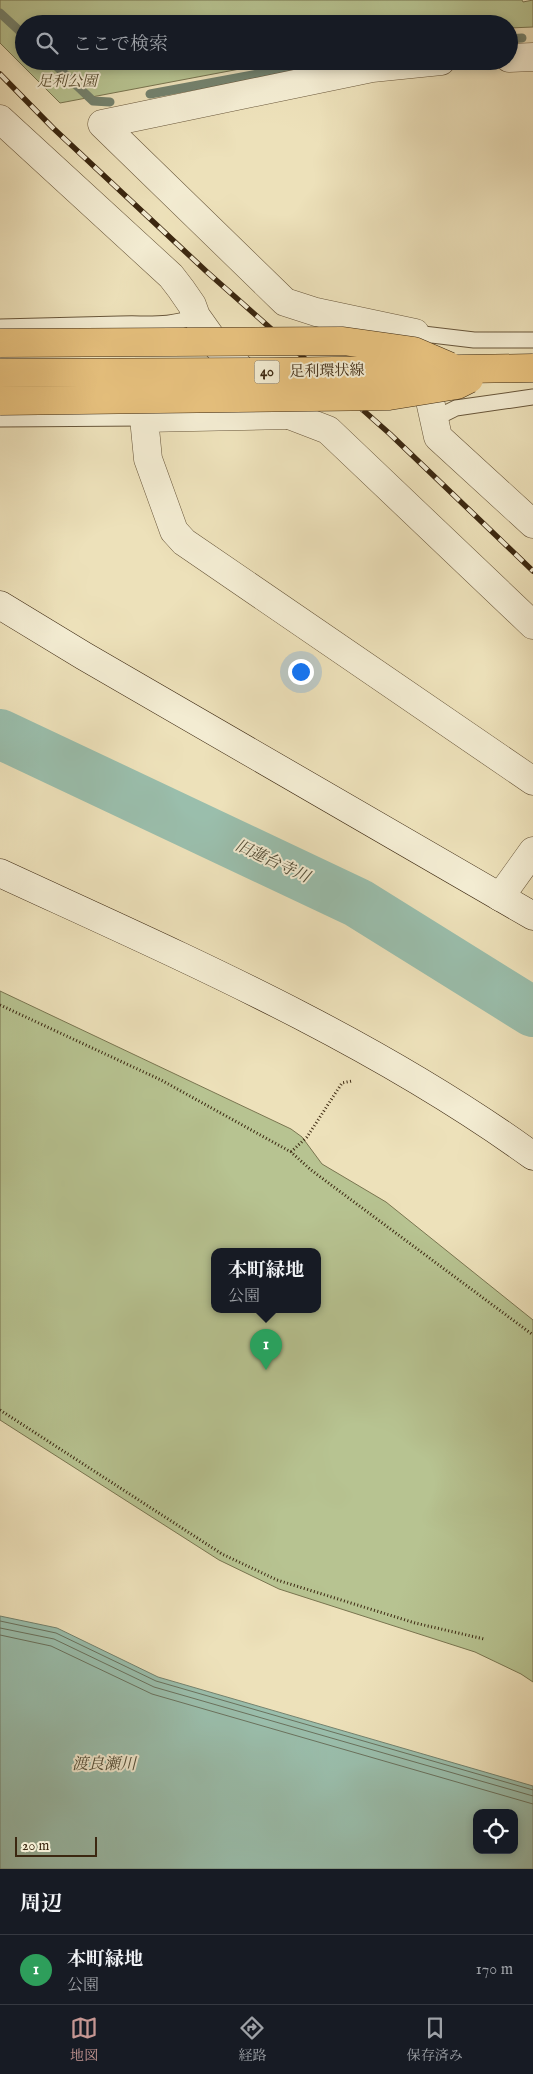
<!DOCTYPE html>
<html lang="ja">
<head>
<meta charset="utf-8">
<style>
	:root { --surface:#171b24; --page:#242831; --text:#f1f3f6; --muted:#9ea1a6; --line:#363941; --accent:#c59692 }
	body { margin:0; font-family:"IM FELL English","Noto Serif JP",serif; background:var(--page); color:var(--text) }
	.controls { position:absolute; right:15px; bottom:15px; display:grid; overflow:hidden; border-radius:10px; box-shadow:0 2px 8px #0003 }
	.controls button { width:45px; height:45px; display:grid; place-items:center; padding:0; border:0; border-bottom:1px solid var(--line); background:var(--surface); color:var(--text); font:25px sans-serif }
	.scale { position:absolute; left:15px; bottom:12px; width:82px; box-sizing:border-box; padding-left:5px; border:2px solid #3b2710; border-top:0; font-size:14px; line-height:18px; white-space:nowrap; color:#3b2710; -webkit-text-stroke:4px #f3ecd2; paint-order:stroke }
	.you { position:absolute; left:300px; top:671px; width:18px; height:18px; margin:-12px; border:4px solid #fff; border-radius:50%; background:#1a73e8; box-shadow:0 0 0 8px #1a73e833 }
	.badge { display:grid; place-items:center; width:32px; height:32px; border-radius:50%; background:var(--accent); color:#fff; font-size:16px; font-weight:700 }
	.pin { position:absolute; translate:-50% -41px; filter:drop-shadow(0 1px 2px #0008) }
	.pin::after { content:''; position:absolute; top:26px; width:18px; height:15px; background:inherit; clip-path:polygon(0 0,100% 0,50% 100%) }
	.popup { position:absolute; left:211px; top:1248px; width:110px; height:65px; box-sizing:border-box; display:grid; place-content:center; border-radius:10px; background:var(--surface); filter:drop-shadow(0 1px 4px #0005); font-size:16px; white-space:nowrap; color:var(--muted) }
	.popup b { font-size:19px; color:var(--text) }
	.popup::after { content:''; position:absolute; left:50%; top:100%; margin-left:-10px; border:10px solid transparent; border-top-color:var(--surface) }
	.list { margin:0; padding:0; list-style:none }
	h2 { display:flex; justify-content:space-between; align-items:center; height:65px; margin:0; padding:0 20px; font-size:21px }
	h2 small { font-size:16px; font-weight:400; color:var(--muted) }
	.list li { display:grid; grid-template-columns:32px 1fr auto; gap:15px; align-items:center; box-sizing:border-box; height:70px; padding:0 20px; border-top:1px solid var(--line) }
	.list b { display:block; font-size:19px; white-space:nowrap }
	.list p { margin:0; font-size:16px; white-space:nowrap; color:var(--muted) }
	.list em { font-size:16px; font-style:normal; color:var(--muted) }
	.icon { flex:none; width:28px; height:28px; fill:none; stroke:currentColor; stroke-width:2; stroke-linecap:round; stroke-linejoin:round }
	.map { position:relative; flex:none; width:533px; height:1869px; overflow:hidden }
	.search { position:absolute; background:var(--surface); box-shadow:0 2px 8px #0003; left:15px; right:15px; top:15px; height:55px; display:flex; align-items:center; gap:12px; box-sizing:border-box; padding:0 18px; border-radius:28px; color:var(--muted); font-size:19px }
	.sheet { height:135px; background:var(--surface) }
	nav { display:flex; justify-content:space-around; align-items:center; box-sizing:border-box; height:70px; border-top:1px solid var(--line); background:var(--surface); font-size:14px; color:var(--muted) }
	nav a { display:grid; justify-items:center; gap:2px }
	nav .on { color:var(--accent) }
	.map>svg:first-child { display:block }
	.green { fill:#b7c391; stroke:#797550; fill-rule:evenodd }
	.water { fill:#9abeac; stroke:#74826e; fill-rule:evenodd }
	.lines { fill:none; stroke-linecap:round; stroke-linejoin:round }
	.shore { stroke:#6a725e; stroke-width:1 }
	.stream { stroke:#74826e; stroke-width:9 }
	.river { stroke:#9abeac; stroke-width:50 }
	.lane-casing { stroke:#68563a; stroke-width:17 }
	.street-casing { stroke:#68563a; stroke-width:29 }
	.secondary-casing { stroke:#3b2710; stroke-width:29 }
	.path { stroke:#3b2710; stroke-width:3; stroke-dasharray:1 2.5; stroke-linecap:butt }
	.lane { stroke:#f3ecd2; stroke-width:15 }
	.street { stroke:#f3ecd2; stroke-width:28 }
	.secondary { stroke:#f3ecd2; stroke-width:28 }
	.rail-casing { stroke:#3b2710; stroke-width:5.5 }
	.rail { stroke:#f3ecd2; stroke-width:4; stroke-dasharray:11; stroke-linecap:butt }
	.primary-bridge-casing { stroke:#3b2710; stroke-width:29; stroke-linecap:butt }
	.primary-bridge { stroke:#e6c07d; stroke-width:28 }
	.labels { text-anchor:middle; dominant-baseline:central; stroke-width:4; stroke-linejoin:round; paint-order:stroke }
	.shield { fill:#f3ecd2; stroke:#72624a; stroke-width:1 }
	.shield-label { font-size:14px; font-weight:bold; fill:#3b2710 }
	.park-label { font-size:15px; font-style:italic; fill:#5a4e30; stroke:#f3ecd2 }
	.street-label { font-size:15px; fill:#3b2710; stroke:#f3ecd2 }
	.water-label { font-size:16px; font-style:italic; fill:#534d37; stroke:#f3ecd2 }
</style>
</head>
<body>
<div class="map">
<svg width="533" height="1869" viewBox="0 0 533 1869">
	<rect width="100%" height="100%" fill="#ede1ba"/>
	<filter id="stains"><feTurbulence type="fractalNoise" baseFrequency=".004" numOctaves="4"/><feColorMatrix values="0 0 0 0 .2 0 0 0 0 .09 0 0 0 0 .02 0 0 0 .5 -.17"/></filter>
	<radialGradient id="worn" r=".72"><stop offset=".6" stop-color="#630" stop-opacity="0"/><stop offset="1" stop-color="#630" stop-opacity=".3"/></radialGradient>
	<!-- green -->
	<g class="green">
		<polygon points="0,0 522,0 523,2 533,0 533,27 509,28 509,24 24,24 24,61 282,61 60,103 0,43"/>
		<path d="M0,991L291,1129L302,1137L322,1164L386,1202L533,1320V1682L521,1674L475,1652L279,1589L219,1560L0,1420ZM317,1251V1309H215V1251Z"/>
	</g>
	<!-- water -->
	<path class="water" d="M0,1616L57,1628L158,1677L533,1786V1869H0ZM477,1813H514V1850H477Z"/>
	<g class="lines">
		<!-- shore -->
		<g class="shore">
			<polyline points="0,1621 56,1633 156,1681 533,1790"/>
			<polyline points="0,1628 54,1639 154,1687 533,1796"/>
			<polyline points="0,1635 51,1646 152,1694 533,1804"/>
		</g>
		<!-- stream -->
		<g class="stream">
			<polyline points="0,13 24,35"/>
			<polyline points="509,39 522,38"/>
			<polyline points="51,61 93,101 110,102"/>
			<polyline points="150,94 328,61"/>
		</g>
		<!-- river -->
		<polyline class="river" points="0,734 358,903 533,1012"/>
		<!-- lane casing -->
		<g class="lane-casing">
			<g id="lane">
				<path d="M0,327C40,326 80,325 120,324C148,323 169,327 196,316"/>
				<polyline points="415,333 474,340 533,340"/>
				<polyline points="0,419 144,418"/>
				<polyline points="434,419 456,408 533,397"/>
			</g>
		</g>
		<!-- street casing -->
		<g class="street-casing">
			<g id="street">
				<polyline points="509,58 533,57"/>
				<polyline points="441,61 372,68 102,124 285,302 316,312 415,333 438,437 533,524"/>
				<polyline points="0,119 171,276 181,289 192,305 196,316 218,347 289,415 328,430 533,625"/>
				<polyline points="289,415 144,418 148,459 174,531 184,542 533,781"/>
				<polyline points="500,897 533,851"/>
			</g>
		</g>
		<!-- secondary casing -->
		<g class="secondary-casing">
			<g id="secondary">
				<polyline points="0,605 84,656 533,916"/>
				<path d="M0,873C182,957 370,1038 533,1156"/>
			</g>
		</g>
		<!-- path -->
		<g class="path">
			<polyline points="0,1005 161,1080 291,1152 311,1170 533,1335"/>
			<polyline points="291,1152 307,1137 342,1083 352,1081"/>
			<polyline points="0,1410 222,1554 277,1580 415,1623 484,1639"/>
		</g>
		<!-- lane -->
		<use href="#lane" class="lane"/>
		<!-- street -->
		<use href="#street" class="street"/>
		<!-- secondary -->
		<use href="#secondary" class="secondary"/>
		<!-- rail casing -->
		<g class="rail-casing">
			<polyline id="rail" points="0,74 53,128 207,272 390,434 533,571"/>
		</g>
		<!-- rail -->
		<use href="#rail" class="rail"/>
		<!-- primary-bridge casing -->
		<g class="primary-bridge-casing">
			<g id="primary-bridge">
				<polyline points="0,343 343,341 414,351 449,366"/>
				<polyline points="0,373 269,372 533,368"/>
				<polyline points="0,401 389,396 457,385 469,379"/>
			</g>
		</g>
		<!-- primary-bridge -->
		<use href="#primary-bridge" class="primary-bridge"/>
	</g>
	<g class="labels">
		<!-- shield labels -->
		<rect class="shield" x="254.5" y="360.5" width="25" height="23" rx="4"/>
		<g class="shield-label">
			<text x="267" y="372">40</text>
		</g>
		<!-- park labels -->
		<g class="park-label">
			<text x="67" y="81">足利公園</text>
		</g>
		<!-- street labels -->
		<g class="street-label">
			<text transform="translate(327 371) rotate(-1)">足利環状線</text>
		</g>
		<!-- water labels -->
		<g class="water-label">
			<text transform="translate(272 862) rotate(25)">旧蓮台寺川</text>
			<text x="104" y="1765">渡良瀬川</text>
		</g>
	</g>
	<rect width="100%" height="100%" filter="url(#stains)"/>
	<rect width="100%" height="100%" fill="url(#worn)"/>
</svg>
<div class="controls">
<button><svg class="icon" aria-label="locate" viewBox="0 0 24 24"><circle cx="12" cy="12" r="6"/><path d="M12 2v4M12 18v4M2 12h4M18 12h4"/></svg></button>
</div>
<div class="scale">20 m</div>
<div class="you"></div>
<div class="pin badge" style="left:266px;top:1370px;background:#2e9e5b">1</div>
<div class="popup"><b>本町緑地</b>公園</div>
<div class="search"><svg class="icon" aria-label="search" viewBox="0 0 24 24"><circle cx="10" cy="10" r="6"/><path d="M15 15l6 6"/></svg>ここで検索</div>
</div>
<section class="sheet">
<h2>周辺<small></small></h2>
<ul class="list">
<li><span class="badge" style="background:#2e9e5b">1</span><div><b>本町緑地</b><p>公園</p></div><em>170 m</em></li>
</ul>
</section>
<nav>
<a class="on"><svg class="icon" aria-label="map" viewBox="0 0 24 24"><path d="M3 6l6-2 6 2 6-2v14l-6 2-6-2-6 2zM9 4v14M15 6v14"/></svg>地図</a>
<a><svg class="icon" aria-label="directions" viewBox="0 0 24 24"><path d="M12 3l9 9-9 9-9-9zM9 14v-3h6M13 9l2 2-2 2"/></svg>経路</a>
<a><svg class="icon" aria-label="saved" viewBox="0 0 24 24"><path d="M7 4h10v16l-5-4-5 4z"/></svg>保存済み</a>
</nav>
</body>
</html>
